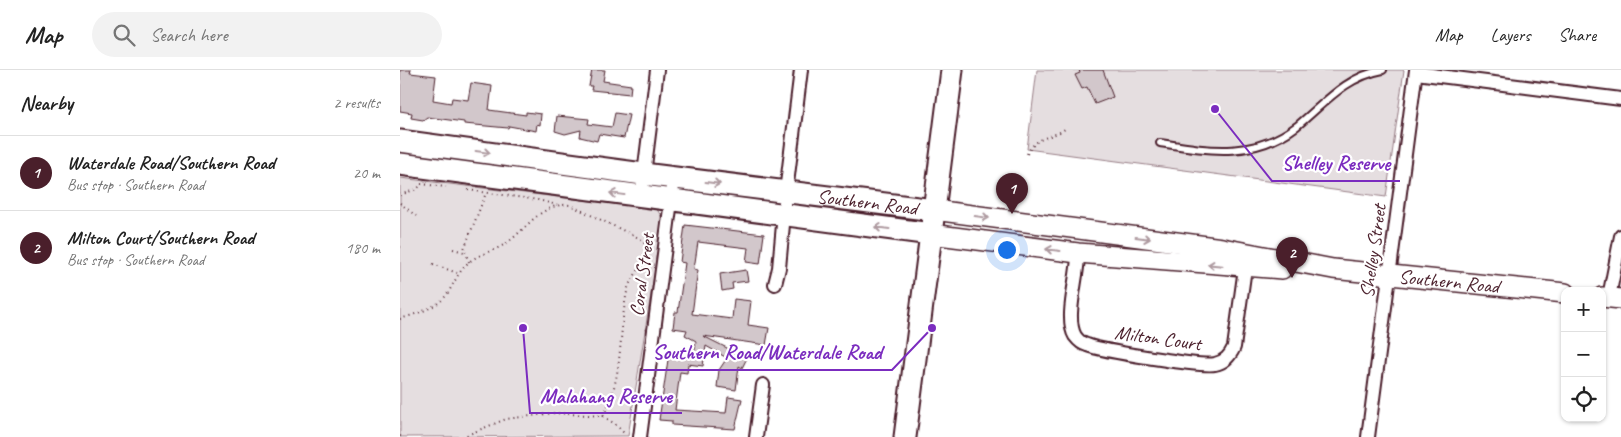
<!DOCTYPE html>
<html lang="en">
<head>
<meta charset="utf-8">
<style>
	:root { --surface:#fff; --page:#f2f2f2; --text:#222; --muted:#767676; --line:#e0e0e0; --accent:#4a1f2b }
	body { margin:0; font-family:Caveat,sans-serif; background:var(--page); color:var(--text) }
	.controls { position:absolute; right:15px; bottom:15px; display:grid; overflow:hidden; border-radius:10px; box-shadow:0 1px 4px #0004 }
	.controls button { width:45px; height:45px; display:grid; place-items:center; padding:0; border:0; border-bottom:1px solid var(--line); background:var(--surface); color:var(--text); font:25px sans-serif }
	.you { position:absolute; left:606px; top:179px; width:18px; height:18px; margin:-12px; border:4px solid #fff; border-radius:50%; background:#1a73e8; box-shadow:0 0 0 8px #1a73e833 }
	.badge { display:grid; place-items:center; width:32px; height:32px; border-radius:50%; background:var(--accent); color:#fff; font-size:16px; font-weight:700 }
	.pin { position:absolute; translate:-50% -41px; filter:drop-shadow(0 1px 2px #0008) }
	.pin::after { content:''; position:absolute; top:26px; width:18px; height:15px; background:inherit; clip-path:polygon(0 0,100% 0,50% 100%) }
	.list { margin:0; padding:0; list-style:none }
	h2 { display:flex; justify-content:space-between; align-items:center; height:65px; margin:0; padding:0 20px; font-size:21px }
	h2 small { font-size:16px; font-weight:400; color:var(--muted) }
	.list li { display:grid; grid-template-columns:32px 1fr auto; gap:15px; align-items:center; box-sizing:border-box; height:75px; padding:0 20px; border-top:1px solid var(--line) }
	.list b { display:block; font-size:19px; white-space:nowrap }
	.list p { margin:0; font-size:16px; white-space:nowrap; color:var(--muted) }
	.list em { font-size:16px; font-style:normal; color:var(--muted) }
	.icon { flex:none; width:28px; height:28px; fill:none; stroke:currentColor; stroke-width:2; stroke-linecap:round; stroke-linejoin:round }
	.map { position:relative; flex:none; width:1221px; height:367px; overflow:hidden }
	header { display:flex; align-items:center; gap:30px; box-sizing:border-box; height:70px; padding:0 25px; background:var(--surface); border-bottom:1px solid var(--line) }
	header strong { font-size:24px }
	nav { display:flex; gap:28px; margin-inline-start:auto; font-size:18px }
	.search { width:350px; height:45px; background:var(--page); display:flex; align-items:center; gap:12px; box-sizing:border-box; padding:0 18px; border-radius:28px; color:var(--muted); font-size:19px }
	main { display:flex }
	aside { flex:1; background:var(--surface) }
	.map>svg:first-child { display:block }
	.green { fill:#e5dee0; stroke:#987e86 }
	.building { fill:#d2c7cb; stroke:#4a1f2b }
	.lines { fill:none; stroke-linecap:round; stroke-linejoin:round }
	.lane-casing { stroke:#4a1f2b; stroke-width:10 }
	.street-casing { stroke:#4a1f2b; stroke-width:16 }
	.secondary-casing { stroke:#4a1f2b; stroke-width:22 }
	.primary-casing { stroke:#4a1f2b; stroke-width:25 }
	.path { stroke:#4a1f2b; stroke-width:2; stroke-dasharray:1 4; stroke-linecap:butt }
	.lane { stroke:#fff; stroke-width:6 }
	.street { stroke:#fff; stroke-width:12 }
	.secondary { stroke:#fff; stroke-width:19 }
	.primary { stroke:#fff; stroke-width:21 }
	.oneway { stroke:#ae9aa0 }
	.labels { text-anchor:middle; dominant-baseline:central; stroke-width:4.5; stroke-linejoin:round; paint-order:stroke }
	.street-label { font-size:20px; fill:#4a1f2b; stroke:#fff }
	.leader { fill:none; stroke:#7b2cbf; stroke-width:2 }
	.callout-dot { fill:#7b2cbf; stroke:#fff; stroke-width:2 }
	.callout-label { font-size:21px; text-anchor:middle; font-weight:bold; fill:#7b2cbf; stroke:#fff; stroke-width:4.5; stroke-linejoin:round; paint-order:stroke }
</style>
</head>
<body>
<header>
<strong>Map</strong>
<div class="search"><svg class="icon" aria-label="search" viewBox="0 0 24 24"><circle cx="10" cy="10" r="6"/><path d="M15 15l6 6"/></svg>Search here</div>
<nav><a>Map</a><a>Layers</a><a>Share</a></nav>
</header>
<main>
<aside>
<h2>Nearby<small>2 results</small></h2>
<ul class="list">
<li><span class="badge">1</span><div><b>Waterdale Road/Southern Road</b><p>Bus stop · Southern Road</p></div><em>20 m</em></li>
<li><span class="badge">2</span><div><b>Milton Court/Southern Road</b><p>Bus stop · Southern Road</p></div><em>180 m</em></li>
</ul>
</aside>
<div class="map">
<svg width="1221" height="367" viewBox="0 0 1221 367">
	<rect width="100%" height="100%" fill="#fff"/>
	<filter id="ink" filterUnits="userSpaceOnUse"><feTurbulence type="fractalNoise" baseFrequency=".02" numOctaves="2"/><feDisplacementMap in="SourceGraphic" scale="10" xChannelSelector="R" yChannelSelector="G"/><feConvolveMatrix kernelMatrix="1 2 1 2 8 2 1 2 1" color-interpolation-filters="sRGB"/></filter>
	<g filter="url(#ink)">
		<!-- green -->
		<g class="green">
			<polygon points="637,0 1004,0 986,127 627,79"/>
			<polygon points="0,108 257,139 263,150 228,366 0,367"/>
		</g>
		<!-- building -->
		<g class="building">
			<polygon points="0,0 11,0 10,3 36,6 33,30 51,33 52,28 68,30 71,13 92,16 89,40 126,45 126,42 141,44 140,55 137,54 136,61 109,56 108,58 64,54 64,52 27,47 23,50 11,48 12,43 0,41"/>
			<polygon points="192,0 205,0 203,11 231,15 230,24 191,20 192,16 189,16"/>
			<polygon points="679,0 703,0 713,27 695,34 687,17 682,19 675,5 680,3"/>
			<polygon points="215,43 229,45 224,68 199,64 197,71 180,67 181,60 165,64 155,61 157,46 189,49 188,54 212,57"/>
			<polygon points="285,155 364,164 360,194 346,192 348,178 298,172 294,199 298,200 292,244 332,249 334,229 351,231 348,255 369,258 366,275 303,266 347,288 342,298 339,296 336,320 317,317 319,300 327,288 306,276 303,296 288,294 287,303 280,302 275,340 326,343 328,327 342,329 335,359 272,355 272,351 259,350 269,283 294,287 296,271 285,265 287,260 273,258 275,242 278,242 285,193 280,192"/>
			<polygon points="346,200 348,211 332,213 333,219 322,221 320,204"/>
		</g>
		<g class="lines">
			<!-- lane casing -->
			<g class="lane-casing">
				<path id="lane" d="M760,73C810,81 854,89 897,56C925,33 945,7 983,0"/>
			</g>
			<!-- street casing -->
			<g class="street-casing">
				<g id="street">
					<polyline points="1016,3 1221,29"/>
					<polyline points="241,128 257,0"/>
					<path d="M678,183C679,205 664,247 675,266C678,270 682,274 687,275C702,281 802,297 815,294C825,292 830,286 834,277L845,198"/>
					<polyline points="375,214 379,198 386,122 401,0"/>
					<polyline points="1209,227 1221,166"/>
					<polyline points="240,367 274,108"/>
					<polyline points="356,367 363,315"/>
					<polyline points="968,367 1016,0"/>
				</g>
			</g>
			<!-- secondary casing -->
			<g class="secondary-casing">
				<g id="secondary">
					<path id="s1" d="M534,140L822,178L933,199L1165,223"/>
					<polyline points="531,164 678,183 882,199"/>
					<polyline points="1202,227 1221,229"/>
				</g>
			</g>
			<!-- primary casing -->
			<g class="primary-casing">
				<g id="primary">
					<path id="s2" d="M0,71L243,104L534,140"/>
					<polyline points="0,94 531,164"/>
					<polyline points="505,367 552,0"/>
				</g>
			</g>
			<!-- path -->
			<g class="path">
				<path d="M627,84C637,65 650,69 665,59"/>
				<polyline points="21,114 46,117"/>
				<polyline points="68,120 138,130 157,135"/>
				<polyline points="0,125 17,119 22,114"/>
				<polyline points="0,133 16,146"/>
				<polyline points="0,177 3,177"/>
				<polyline points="53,179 64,182"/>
				<polyline points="69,192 64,179 86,123"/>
				<polyline points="33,194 57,203"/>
				<path d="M0,249C13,245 32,239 42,230C53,219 56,203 69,192C78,185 89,182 100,177C124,165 138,132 170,135L243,170C253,195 231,201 227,222C218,264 224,307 203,346"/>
				<polyline points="0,366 2,367"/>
				<polyline points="62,367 106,349 155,343 203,346 215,354 225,364"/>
			</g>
			<!-- lane -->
			<use href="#lane" class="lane"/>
			<!-- street -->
			<use href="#street" class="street"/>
			<!-- secondary -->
			<use href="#secondary" class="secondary"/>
			<!-- primary -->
			<use href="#primary" class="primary"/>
		</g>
		<!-- one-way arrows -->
		<defs><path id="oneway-shaft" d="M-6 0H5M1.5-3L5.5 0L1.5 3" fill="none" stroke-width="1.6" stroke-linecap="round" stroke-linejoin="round" transform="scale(1.25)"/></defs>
		<g class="oneway">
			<use href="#oneway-shaft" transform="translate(83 82) rotate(8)"/>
			<use href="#oneway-shaft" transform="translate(313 113) rotate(7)"/>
			<use href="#oneway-shaft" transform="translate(217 124) rotate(-172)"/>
			<use href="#oneway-shaft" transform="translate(582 147) rotate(8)"/>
			<use href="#oneway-shaft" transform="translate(482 158) rotate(-173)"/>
			<use href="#oneway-shaft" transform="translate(743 168) rotate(7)"/>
			<use href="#oneway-shaft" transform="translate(653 180) rotate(-173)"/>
			<use href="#oneway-shaft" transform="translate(815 195) rotate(-175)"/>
		</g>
	</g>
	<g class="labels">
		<!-- street labels -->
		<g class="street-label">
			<text stroke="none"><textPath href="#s2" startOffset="471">Southern Road</textPath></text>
			<text transform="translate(973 181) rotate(-82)">Shelley Street</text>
			<text transform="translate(242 205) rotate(-82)">Coral Street</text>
			<text stroke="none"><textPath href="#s1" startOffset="520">Southern Road</textPath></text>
			<text transform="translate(758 268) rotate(8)">Milton Court</text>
		</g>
	</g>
	<!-- callouts -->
	<path class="leader" d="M815 39L872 111H1000M532 258L492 300H243M123 258L130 343H282"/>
	<g class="callout-dot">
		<circle cx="815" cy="39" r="5"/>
		<circle cx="532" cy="258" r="5"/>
		<circle cx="123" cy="258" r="5"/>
	</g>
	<g class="callout-label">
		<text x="936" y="100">Shelley Reserve</text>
		<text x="367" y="289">Southern Road/Waterdale Road</text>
		<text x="206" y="333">Malahang Reserve</text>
	</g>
</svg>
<div class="controls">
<button>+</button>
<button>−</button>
<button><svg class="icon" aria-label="locate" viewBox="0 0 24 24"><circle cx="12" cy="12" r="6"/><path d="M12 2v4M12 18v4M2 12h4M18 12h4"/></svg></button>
</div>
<div class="you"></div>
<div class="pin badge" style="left:612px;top:144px">1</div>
<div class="pin badge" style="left:892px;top:208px">2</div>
</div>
</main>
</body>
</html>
